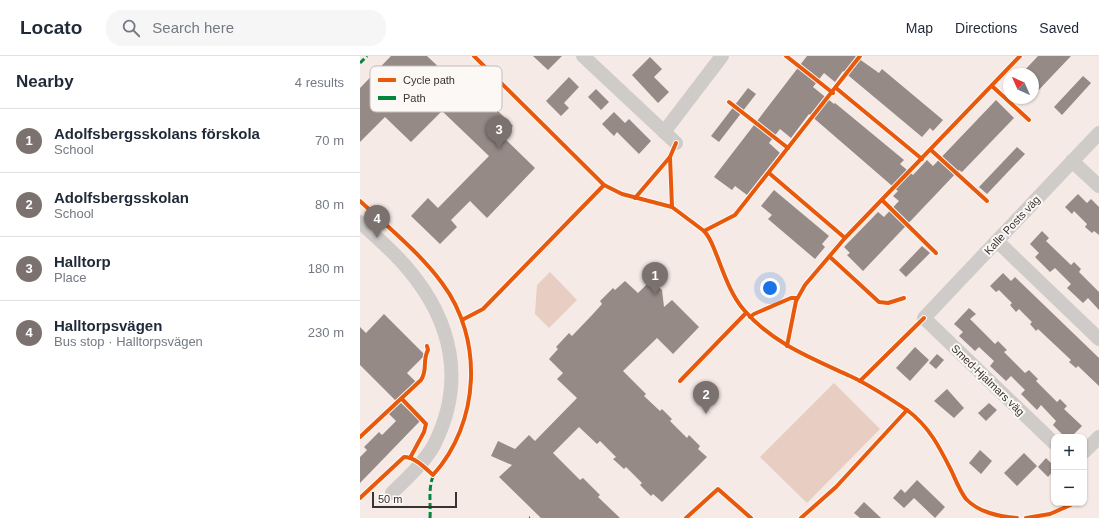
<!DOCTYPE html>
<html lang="en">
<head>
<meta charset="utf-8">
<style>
	:root { --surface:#fff; --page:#f6f6f7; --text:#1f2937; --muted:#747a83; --line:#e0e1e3; --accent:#7b726f }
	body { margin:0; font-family:Arial,sans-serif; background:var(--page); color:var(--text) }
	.controls { position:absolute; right:12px; bottom:12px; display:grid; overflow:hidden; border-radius:8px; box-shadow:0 1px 3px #0004 }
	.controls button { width:36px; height:36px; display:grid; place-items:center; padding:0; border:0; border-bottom:1px solid var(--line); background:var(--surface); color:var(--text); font:20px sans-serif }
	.compass { position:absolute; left:643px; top:12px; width:36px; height:36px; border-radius:50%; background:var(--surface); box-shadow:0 1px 3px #0004; rotate:315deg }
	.scale { position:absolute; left:12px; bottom:10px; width:85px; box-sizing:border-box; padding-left:4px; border:2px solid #3a322f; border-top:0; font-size:11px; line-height:14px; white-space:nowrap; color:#3a322f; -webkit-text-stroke:3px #fcf8f6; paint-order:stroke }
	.you { position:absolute; left:410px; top:232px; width:14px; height:14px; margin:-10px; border:3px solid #fff; border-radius:50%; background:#1a73e8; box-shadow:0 0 0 6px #1a73e833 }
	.badge { display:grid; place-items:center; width:26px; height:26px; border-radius:50%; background:var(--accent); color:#fff; font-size:13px; font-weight:700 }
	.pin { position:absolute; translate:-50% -33px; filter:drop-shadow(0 1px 2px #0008) }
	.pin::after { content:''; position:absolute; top:21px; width:14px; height:12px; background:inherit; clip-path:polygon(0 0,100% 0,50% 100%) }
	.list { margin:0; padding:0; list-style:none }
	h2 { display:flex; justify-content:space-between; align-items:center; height:52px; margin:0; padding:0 16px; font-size:17px }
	h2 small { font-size:13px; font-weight:400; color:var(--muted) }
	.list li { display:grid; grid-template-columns:26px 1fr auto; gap:12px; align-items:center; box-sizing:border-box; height:64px; padding:0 16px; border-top:1px solid var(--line) }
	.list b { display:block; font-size:15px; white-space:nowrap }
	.list p { margin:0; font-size:13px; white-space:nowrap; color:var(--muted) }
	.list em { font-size:13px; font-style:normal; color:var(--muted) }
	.icon { flex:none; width:22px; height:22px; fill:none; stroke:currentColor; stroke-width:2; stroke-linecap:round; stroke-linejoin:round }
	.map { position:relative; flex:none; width:739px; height:462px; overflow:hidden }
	header { display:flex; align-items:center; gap:24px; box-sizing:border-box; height:56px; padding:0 20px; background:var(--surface); border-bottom:1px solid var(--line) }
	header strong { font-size:19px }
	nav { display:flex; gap:22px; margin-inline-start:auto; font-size:14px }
	.search { width:280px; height:36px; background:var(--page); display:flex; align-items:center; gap:10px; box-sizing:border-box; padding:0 14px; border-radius:16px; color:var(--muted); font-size:15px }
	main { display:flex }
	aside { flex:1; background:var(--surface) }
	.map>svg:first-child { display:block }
	.green { fill:#e7cdc2 }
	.building { fill:#958a85; fill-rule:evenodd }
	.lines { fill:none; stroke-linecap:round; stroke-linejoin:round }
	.minor { stroke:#cecbc9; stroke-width:14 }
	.quiet { stroke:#00873e; stroke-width:3; stroke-dasharray:6 3; stroke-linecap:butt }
	.cycleway-casing { stroke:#fcf8f6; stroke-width:6 }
	.cycleway { stroke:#e8590c; stroke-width:4 }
	.labels { text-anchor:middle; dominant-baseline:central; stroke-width:4; stroke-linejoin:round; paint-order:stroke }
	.street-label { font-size:11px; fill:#3a322f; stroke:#fcf8f6 }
	.key { fill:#fcf8f6; stroke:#c2bdba; stroke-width:1 }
	.key-label { font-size:11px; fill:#3a322f }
</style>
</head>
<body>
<header>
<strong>Locato</strong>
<div class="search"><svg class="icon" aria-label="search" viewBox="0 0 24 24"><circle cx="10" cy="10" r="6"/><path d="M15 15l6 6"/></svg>Search here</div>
<nav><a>Map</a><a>Directions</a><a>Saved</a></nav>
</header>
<main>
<aside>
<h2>Nearby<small>4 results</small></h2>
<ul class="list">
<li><span class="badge">1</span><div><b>Adolfsbergsskolans förskola</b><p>School</p></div><em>70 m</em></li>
<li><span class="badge">2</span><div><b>Adolfsbergsskolan</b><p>School</p></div><em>80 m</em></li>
<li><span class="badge">3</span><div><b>Halltorp</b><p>Place</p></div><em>180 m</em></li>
<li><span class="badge">4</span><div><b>Halltorpsvägen</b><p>Bus stop · Halltorpsvägen</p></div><em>230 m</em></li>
</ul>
</aside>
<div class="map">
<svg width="739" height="462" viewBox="0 0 739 462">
	<rect width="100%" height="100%" fill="#f5eae5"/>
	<!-- green -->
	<g class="green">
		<polygon points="190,216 217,244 189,272 175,258 177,229"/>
		<polygon points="474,327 520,373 447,447 400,401"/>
	</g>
	<!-- building -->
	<g class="building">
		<path d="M31,0H67L105,36L112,29L153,70L142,80L175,112L127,162L110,145L91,164L97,171L80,188L51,160L68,142L78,152L129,100L82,55L51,86L25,61L0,86V32ZM49,13L66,29L48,48L30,31Z"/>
		<polygon points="173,0 202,0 188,14"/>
		<polygon points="447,0 495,0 519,17 522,13 583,64 573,75 570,72 562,81 483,15 475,26 464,17 453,31 474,48 475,47 544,104 540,108 553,119 567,104 573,110 636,44 654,62 602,116 599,114 503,215 487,199 490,197 484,191 518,156 524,161 539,145 533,140 538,135 449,58 431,82 420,73 409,87 420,97 387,139 375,130 372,134 354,121"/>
		<polygon points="678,0 711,0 673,40 673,18 661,18"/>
		<polygon points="290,1 302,13 294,21 309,36 298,47 272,19"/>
		<polygon points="723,20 731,27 702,59 694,51"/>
		<polygon points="209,21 219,31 204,47 209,52 201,60 186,45"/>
		<polygon points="388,32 396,38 359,86 351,80"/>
		<polygon points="236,33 249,46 241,54 228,41"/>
		<polygon points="254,56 265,67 269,63 291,85 279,98 257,76 254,80 242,68"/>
		<polygon points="657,91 665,98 627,138 619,131"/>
		<polygon points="414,134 469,180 462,188 465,191 455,203 408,163 412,159 401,150"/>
		<polygon points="718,138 727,147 731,143 739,151 739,179 734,175 732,177 725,171 727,168 714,155 712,158 705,151"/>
		<polygon points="682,175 689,182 686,185 711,209 714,206 721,213 719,216 739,236 739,254 728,242 723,247 707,232 711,228 695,212 690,216 675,201 679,197 670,188"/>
		<polygon points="562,190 570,197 546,221 539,214"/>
		<polygon points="643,217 651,225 655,221 739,302 739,330 718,310 716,312 709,306 711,304 678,273 676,275 670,268 672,266 659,253 656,256 650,249 652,247 639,234 636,236 630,230"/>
		<polygon points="291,224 302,234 304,251 312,244 339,271 313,298 297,282 263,315 286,338 284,340 300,355 302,353 312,363 310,365 327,382 329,379 340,390 338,393 347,401 302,446 293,438 291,440 280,429 282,427 266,411 264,413 253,403 256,401 240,385 237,388 219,371 193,397 220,424 223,422 240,439 238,441 260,462 181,462 139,421 152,409 131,400 138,385 155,393 169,379 175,385 217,342 197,323 203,317 189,303 198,293 196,291 209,277 212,280 233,258 242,248 240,245 253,232 255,234 265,225 278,237"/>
		<polygon points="609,252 616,258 610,263 635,288 638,285 647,294 644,296 665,317 669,314 678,323 676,325 697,346 700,343 707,350 704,353 722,370 711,381 705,381 693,369 696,365 681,349 677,354 661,338 665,334 651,320 646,325 630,310 634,305 619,291 615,295 599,280 603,276 594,268"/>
		<polygon points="24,258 65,299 47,317 56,326 37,346 0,309 0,271 6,277"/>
		<polygon points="555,291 569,304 550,325 536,312"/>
		<polygon points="577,298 584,304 576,313 569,307"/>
		<polygon points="587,333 604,352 594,362 574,345"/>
		<polygon points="40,346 60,365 0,427 0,401 7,394 4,391 19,376 22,379 36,365 28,357"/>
		<polygon points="629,347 637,354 626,365 618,357"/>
		<polygon points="620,394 632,405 621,418 609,407"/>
		<polygon points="664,397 677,410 657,430 644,417"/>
		<polygon points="686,402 694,410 694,414 688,421 678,411"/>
		<polygon points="557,424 585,451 575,462 554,442 544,452 533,442 541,433 545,437"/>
		<polygon points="504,446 521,462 500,462 494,457"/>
	</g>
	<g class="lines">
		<!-- minor -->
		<g class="minor">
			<polyline points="223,0 316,87"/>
			<polyline points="304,76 362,0"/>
			<polyline points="712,105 739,130"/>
			<path d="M0,166C16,181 34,196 48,213C92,265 106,326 74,389C64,407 46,423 32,437"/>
			<polyline points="637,185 739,283"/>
			<polyline points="694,387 564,262 739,77"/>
			<polyline points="724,396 739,381"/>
		</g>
		<!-- quiet -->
		<g class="quiet">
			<polyline points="0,7 7,0"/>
			<path d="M70,462C71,449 67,426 76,416"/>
			<polyline points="169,462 170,462"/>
		</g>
		<!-- cycleway casing -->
		<g class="cycleway-casing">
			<g id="cycleway">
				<polyline points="114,0 244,129 262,138 312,151 344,175 375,159 500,0"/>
				<polyline points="426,0 473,37"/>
				<polyline points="632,30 669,64"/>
				<polyline points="476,32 562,103"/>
				<polyline points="369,46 428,92"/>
				<polyline points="571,94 627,145"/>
				<polyline points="409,117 485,182"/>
				<polyline points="275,142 310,101"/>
				<polyline points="522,144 576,197"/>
				<path d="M0,145C27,170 60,197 82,227C124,283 120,367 73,419C65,412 55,401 44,401L0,442"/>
				<polyline points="312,151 310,101 316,87"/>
				<path d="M344,175C351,182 353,191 357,200C364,218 371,239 384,254C412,287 451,302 490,320C510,329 529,342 547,354L476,431L441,462"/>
				<polyline points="470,201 519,246 528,247 544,242"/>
				<polyline points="390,261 394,258 431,242 437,242"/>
				<polyline points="102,264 123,253 244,129"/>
				<polyline points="427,290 436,245 445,229 485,182 660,0"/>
				<polyline points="320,325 386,257"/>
				<polyline points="500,325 564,262"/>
				<polyline points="42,343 66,368 64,376 50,402"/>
				<path d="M547,354C569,370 580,392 592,416C596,425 600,435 606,443C618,456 640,461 657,462"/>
				<path d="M0,381L61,324C68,314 62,305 68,294L67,290"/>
				<polyline points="326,462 358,433 391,462"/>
				<polyline points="666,462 690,458 715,447"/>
			</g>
		</g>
		<!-- cycleway -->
		<use href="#cycleway" class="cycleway"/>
	</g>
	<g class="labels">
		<!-- street labels -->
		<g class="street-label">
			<text transform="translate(652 169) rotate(-47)">Kalle Posts väg</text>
			<text transform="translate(628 324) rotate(44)">Smed-Hjalmars väg</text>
		</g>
	</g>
	<!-- legend -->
	<rect x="10" y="10" width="132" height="46" rx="6" class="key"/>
	<rect x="18" y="22" width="18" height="4" fill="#e8590c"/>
	<rect x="18" y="40" width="18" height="4" fill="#00873e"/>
	<g class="key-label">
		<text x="43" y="28">Cycle path</text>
		<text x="43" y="46">Path</text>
	</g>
</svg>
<div class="controls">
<button>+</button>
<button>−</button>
</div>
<svg class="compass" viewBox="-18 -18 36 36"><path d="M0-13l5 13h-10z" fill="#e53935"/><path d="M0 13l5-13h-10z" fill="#747a83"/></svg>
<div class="scale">50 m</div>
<div class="you"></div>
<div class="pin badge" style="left:295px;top:239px">1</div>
<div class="pin badge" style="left:346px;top:358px">2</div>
<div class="pin badge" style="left:139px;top:93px">3</div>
<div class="pin badge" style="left:17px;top:182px">4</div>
</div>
</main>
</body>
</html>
